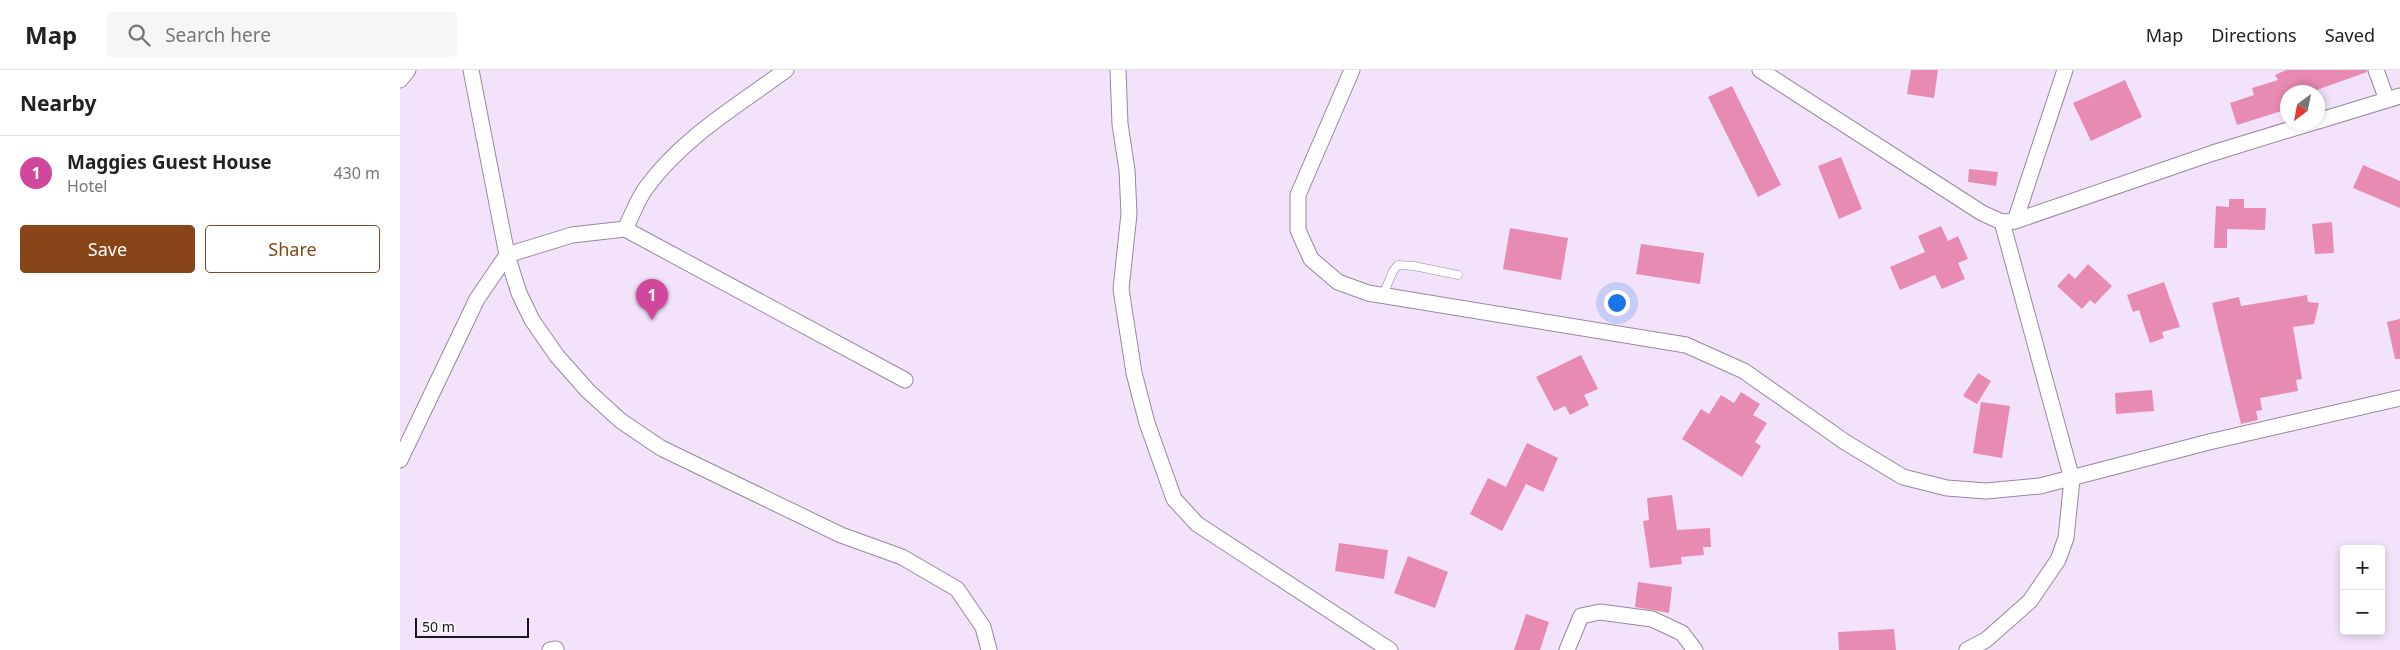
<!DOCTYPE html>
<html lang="en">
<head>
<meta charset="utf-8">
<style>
	:root { --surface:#fff; --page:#f6f6f6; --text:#222; --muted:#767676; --line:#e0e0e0; --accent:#884517 }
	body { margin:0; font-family:"Noto Sans",sans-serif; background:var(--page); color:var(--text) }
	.controls { position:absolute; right:15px; bottom:15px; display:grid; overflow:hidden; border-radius:5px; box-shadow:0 2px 8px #0003 }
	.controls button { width:45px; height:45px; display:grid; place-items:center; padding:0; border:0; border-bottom:1px solid var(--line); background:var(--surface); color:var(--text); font:25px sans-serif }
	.compass { position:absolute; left:1880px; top:15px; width:45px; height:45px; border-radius:50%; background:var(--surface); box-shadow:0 2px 8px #0003; rotate:212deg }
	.scale { position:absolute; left:15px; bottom:12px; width:114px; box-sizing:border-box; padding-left:5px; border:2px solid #1c1620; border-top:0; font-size:14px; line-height:18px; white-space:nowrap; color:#1c1620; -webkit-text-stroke:4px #f9f5fb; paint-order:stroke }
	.you { position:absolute; left:1216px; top:232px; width:18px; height:18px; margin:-12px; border:4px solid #fff; border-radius:50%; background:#1a73e8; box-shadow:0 0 0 8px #1a73e833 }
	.badge { display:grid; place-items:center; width:32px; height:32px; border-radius:50%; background:var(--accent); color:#fff; font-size:16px; font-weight:700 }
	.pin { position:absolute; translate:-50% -41px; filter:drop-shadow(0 1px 2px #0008) }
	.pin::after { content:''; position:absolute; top:26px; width:18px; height:15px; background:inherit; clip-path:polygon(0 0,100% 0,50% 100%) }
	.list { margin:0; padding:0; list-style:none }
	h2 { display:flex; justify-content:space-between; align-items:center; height:65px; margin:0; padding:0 20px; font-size:21px }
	h2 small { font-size:16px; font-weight:400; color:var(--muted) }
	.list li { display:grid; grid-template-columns:32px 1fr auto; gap:15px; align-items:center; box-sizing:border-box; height:75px; padding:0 20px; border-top:1px solid var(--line) }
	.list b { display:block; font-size:19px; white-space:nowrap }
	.list p { margin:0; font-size:16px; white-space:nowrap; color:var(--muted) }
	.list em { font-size:16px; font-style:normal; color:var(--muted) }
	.actions { display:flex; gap:10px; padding:15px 20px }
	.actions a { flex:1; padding:11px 0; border:1px solid var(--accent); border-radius:5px; text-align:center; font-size:18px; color:var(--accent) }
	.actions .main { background:var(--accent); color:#fff }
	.icon { flex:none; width:28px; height:28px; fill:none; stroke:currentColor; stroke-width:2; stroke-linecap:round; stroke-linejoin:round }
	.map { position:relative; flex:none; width:2000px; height:580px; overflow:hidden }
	header { display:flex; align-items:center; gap:30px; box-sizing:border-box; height:70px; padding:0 25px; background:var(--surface); border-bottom:1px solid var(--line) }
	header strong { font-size:24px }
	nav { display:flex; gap:28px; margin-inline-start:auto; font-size:18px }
	.search { width:350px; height:45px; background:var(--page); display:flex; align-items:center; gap:12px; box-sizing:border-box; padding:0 18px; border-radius:5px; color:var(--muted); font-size:19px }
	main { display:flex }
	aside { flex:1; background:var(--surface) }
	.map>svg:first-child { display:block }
	.building { fill:#e88bb3 }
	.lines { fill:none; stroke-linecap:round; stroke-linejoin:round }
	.service-casing { stroke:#9787a2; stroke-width:9 }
	.minor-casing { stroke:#9787a2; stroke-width:17 }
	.service { stroke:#fff; stroke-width:8 }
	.minor { stroke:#fff; stroke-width:15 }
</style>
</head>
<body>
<header>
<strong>Map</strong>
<div class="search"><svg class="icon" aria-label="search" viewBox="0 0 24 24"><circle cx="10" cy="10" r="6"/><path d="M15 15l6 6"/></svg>Search here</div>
<nav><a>Map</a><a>Directions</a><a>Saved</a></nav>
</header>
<main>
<aside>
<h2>Nearby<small></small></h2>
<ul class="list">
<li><span class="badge" style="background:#d1479c">1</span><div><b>Maggies Guest House</b><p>Hotel</p></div><em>430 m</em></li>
</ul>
<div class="actions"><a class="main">Save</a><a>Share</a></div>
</aside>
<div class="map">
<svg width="2000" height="580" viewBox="0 0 2000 580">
	<rect width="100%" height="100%" fill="#f2e3fb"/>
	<!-- building -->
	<g class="building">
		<polygon points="1511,0 1538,0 1534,28 1507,24"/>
		<polygon points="1886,0 1967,0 1967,2 1911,22 1888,22 1888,39 1837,55 1830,33 1854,25 1852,18 1878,10 1875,5"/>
		<polygon points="1725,10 1742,47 1691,71 1673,33"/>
		<polygon points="1332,16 1381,115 1358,127 1308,27"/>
		<polygon points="1441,87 1462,139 1439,149 1418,96"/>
		<polygon points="1963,95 2000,111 2000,138 1953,118"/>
		<polygon points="1569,99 1598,102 1596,116 1568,112"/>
		<polygon points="1829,129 1844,129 1844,138 1866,138 1865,160 1827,159 1827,178 1814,178 1816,136 1829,137"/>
		<polygon points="1932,152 1934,183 1915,184 1912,154"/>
		<polygon points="1541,156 1548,171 1558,166 1568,189 1558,193 1565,209 1542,219 1535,205 1500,220 1490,197 1525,182 1518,166"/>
		<polygon points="1110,158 1168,168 1161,210 1103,199"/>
		<polygon points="1241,174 1304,183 1300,214 1236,204"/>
		<polygon points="1688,194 1712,216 1695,234 1690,230 1682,239 1657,216 1669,203 1675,209"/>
		<polygon points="1764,212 1780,257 1762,262 1764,268 1750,273 1739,240 1733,242 1727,225"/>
		<polygon points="1907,225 1908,232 1919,233 1914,254 1893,257 1902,309 1896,310 1898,321 1860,328 1862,340 1856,341 1858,350 1841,354 1812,233 1839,227 1841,236"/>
		<polygon points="2000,249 2000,289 1995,289 1987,252"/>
		<polygon points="1181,285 1198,319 1184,325 1189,335 1170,345 1165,336 1154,341 1136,307"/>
		<polygon points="1578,303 1591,311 1577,334 1563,326"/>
		<polygon points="1752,320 1754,341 1716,344 1715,323"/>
		<polygon points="1341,322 1360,334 1353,345 1367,353 1355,372 1361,376 1342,407 1282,369 1301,339 1309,344 1321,325 1334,333"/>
		<polygon points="1581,332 1610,336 1602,388 1573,383"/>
		<polygon points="1127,373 1158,388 1143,422 1126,414 1102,461 1070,444 1088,408 1106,417"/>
		<polygon points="1272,425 1277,460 1310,458 1311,477 1303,477 1304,485 1281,487 1282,494 1250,498 1243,451 1249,450 1247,428"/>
		<polygon points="939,473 988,480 984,509 935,501"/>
		<polygon points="1008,486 1048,502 1035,538 994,523"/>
		<polygon points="1238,512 1272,517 1269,543 1235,537"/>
		<polygon points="1126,544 1149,552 1140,580 1114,580"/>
		<polygon points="1494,559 1496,580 1439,580 1438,562"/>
	</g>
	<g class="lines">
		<!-- service casing -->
		<g class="service-casing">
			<polyline id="service" points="983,225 993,201 998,195 1014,196 1058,205"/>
		</g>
		<!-- minor casing -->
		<g class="minor-casing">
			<g id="minor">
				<polyline points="71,0 107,185 119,223 132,250 157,286 188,321 221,351 261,378 441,465 502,487 557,519 583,557 589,580"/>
				<polyline points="718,0 720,54 727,100 729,144 721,219 734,303 747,353 774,429 797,454 990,580"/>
				<polyline points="952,0 898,125 898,160 911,189 938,212 968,223 1286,275 1344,301 1445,372 1503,407 1547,418 1586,421 1640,416 1809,372 2000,328"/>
				<polyline points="1360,0 1582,143 1602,152 1615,151 1813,83 1914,52"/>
				<polyline points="1976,0 1987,30"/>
				<polyline points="0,10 8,0"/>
				<polyline points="1918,51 2000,26"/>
				<polyline points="1615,151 1665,0"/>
				<path d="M225,159C232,146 237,130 246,118C282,68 337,36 386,0"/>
				<polyline points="0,390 77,229 107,185 172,165 225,159 505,310"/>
				<polyline points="150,580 156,579"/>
				<polyline points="1167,580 1181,546 1200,542 1252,549 1282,563 1295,580"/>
				<polyline points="1567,580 1586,570 1630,531 1658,490 1666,468 1672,409 1602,152"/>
			</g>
		</g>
		<!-- service -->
		<use href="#service" class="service"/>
		<!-- minor -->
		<use href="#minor" class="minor"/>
	</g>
</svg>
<div class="controls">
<button>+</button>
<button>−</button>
</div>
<svg class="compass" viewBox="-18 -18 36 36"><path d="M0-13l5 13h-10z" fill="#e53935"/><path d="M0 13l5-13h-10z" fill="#767676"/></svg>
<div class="scale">50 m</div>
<div class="you"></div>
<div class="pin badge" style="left:252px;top:250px;background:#d1479c">1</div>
</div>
</main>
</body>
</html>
